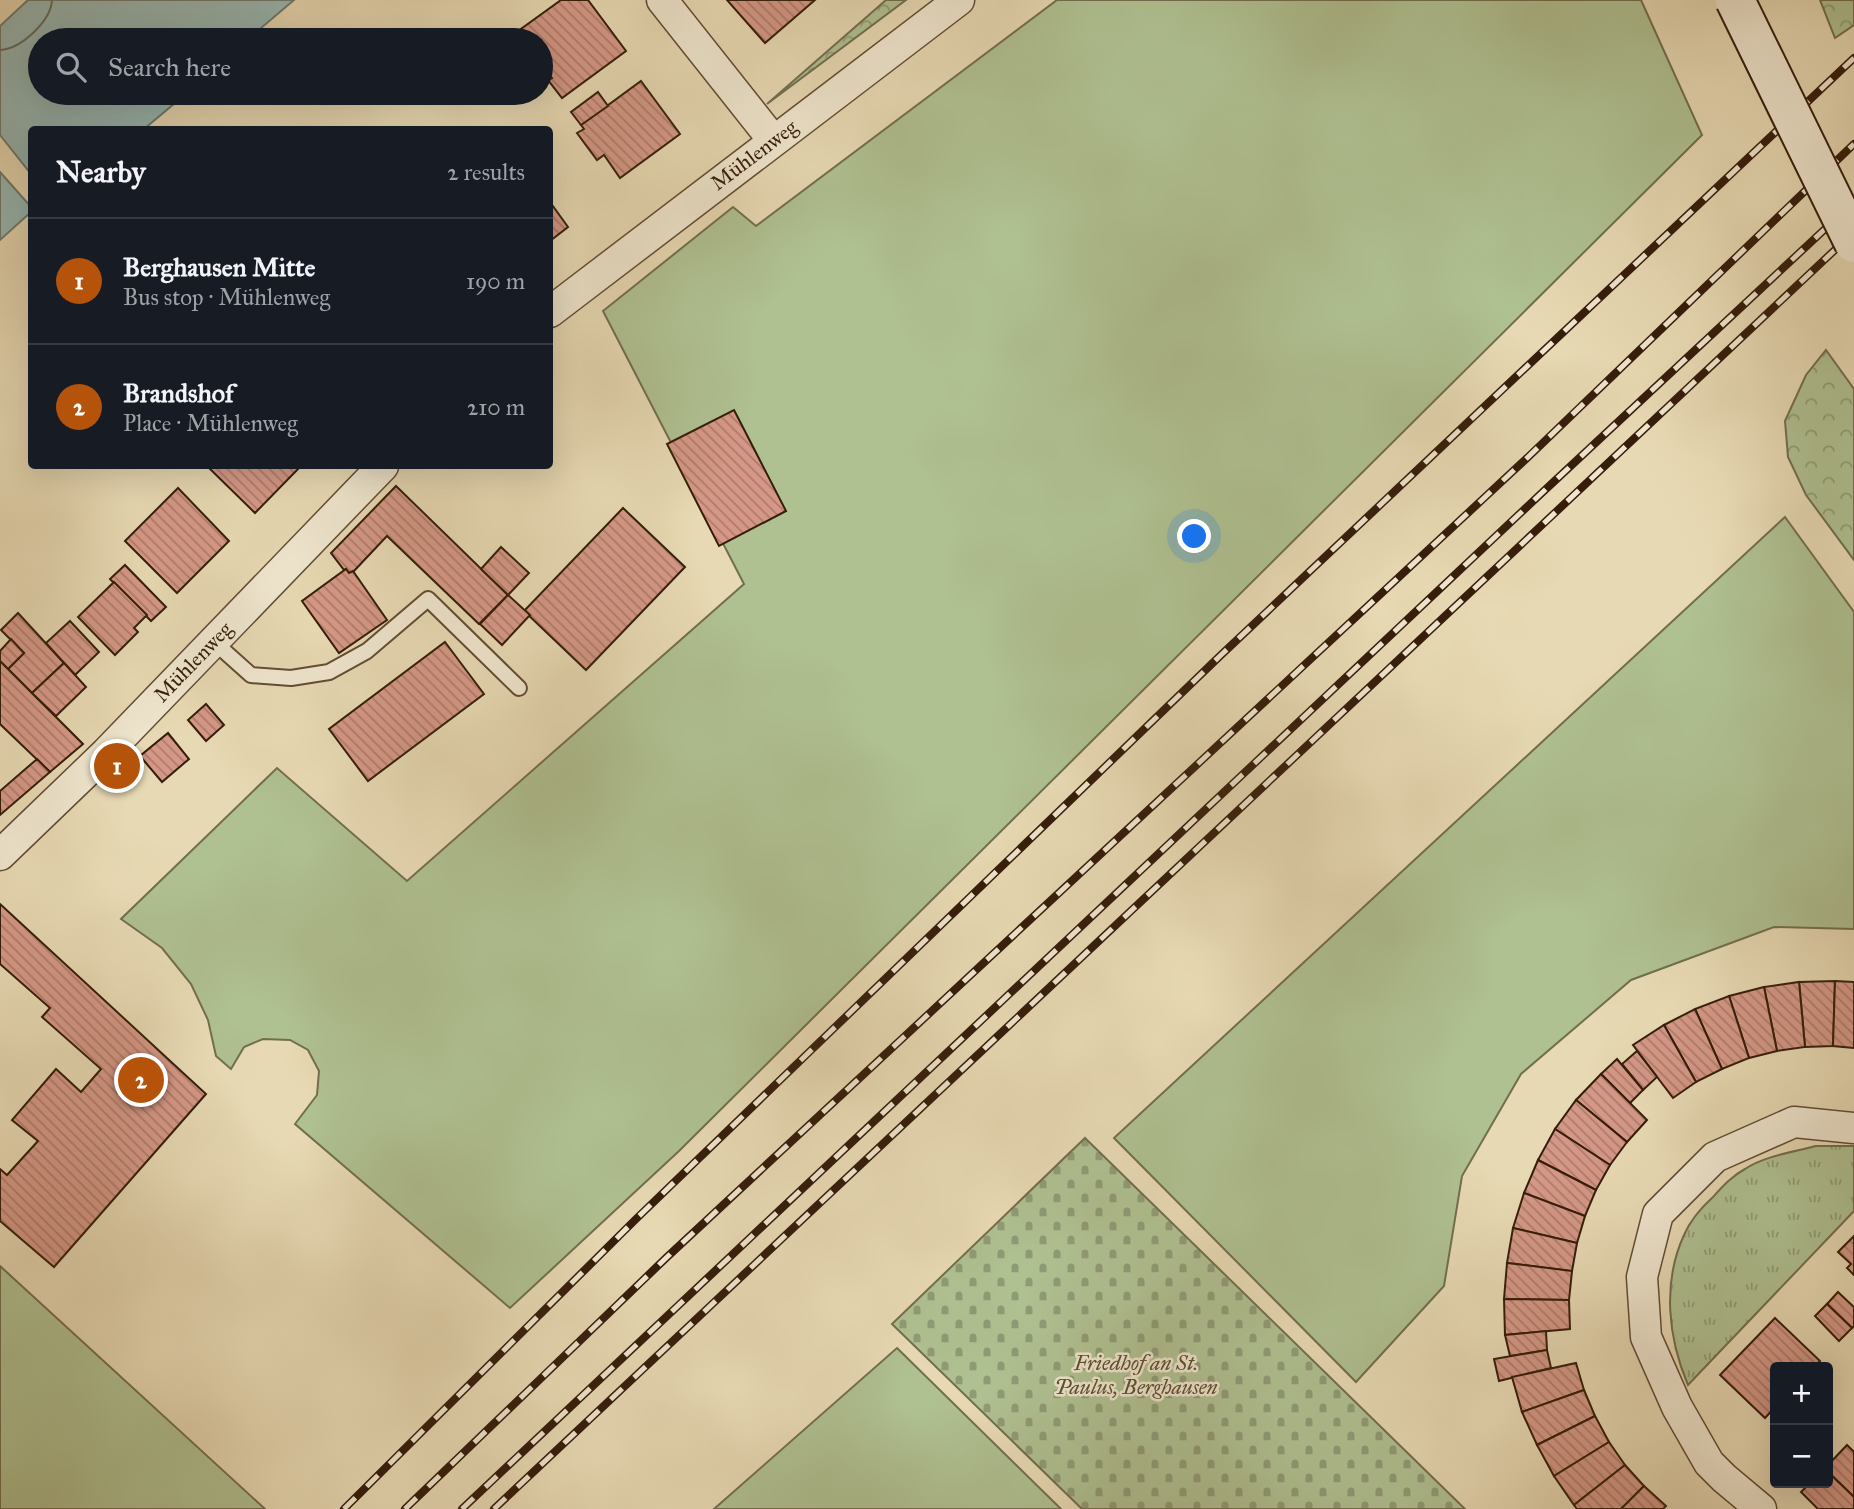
<!DOCTYPE html>
<html lang="en">
<head>
<meta charset="utf-8">
<style>
	:root { --surface:#171b24; --page:#242831; --text:#f1f3f6; --muted:#9ea1a6; --line:#363941; --accent:#b45309 }
	body { margin:0; font-family:"IM FELL Great Primer",serif; background:var(--page); color:var(--text) }
	.controls { position:absolute; right:21px; bottom:21px; display:grid; overflow:hidden; border-radius:7px; box-shadow:0 7px 28px #0002 }
	.controls button { width:63px; height:63px; display:grid; place-items:center; padding:0; border:0; border-bottom:2px solid var(--line); background:var(--surface); color:var(--text); font:35px sans-serif }
	.you { position:absolute; left:1195px; top:537px; width:24px; height:24px; margin:-18px; border:5px solid #fff; border-radius:50%; background:#1a73e8; box-shadow:0 0 0 10px #1a73e833 }
	.badge { display:grid; place-items:center; width:46px; height:46px; border-radius:50%; background:var(--accent); color:#fff; font-size:23px; font-weight:700 }
	.pin { position:absolute; translate:-50% -50%; border:4px solid #fff; box-shadow:0 2px 7px #0006 }
	.list { margin:0; padding:0; list-style:none }
	h2 { display:flex; justify-content:space-between; align-items:center; height:91px; margin:0; padding:0 28px; font-size:30px }
	h2 small { font-size:23px; font-weight:400; color:var(--muted) }
	.list li { display:grid; grid-template-columns:46px 1fr auto; gap:21px; align-items:center; box-sizing:border-box; height:126px; padding:0 28px; border-top:2px solid var(--line) }
	.list b { display:block; font-size:26px; white-space:nowrap }
	.list p { margin:0; font-size:23px; white-space:nowrap; color:var(--muted) }
	.list em { font-size:23px; font-style:normal; color:var(--muted) }
	.icon { flex:none; width:38px; height:38px; fill:none; stroke:currentColor; stroke-width:2; stroke-linecap:round; stroke-linejoin:round }
	.map { position:relative; flex:none; width:1854px; height:1509px; overflow:hidden }
	.search { position:absolute; background:var(--surface); box-shadow:0 7px 28px #0002; left:28px; top:28px; width:525px; height:77px; display:flex; align-items:center; gap:18px; box-sizing:border-box; padding:0 24px; border-radius:38px; color:var(--muted); font-size:26px }
	.panel { position:absolute; background:var(--surface); box-shadow:0 7px 28px #0002; left:28px; top:126px; width:525px; height:343px; border-radius:7px }
	.map>svg:first-child { display:block }
	.grass { fill:#afc091; stroke:#726e4e; stroke-width:2 }
	.forest { fill:url(#forest-crowns); stroke:#726e4e; stroke-width:2 }
	.cemetery { fill:url(#cemetery-stones); stroke:#726e4e; stroke-width:2 }
	.park { fill:url(#park-tufts); stroke:#726e4e; stroke-width:2 }
	.water { fill:#98b9b4; stroke:#707b70; stroke-width:2 }
	.lines { fill:none; stroke-linecap:round; stroke-linejoin:round }
	.shore { stroke:#666b5f; stroke-width:2 }
	.building { fill:url(#building-back-hatch); stroke:#351d0a; stroke-width:2 }
	.service-casing { stroke:#624c34; stroke-width:18 }
	.minor-casing { stroke:#624c34; stroke-width:33 }
	.service { stroke:#efe6ce; stroke-width:14 }
	.minor { stroke:#efe6ce; stroke-width:30 }
	.rail-casing { stroke:#351d0a; stroke-width:8 }
	.rail { stroke:#efe6ce; stroke-width:5; stroke-dasharray:16; stroke-linecap:butt }
	.secondary-bridge-casing { stroke:#351d0a; stroke-width:42; stroke-linecap:butt }
	.secondary-bridge { stroke:#efe6ce; stroke-width:38 }
	.labels { text-anchor:middle; dominant-baseline:central; stroke-width:5; stroke-linejoin:round; paint-order:stroke }
	.street-label { font-size:21px; fill:#351d0a; stroke:#efe6ce }
	.park-label { font-size:21px; font-style:italic; fill:#5a4e32; stroke:#efe6ce }
</style>
</head>
<body>
<div class="map">
<svg width="1854" height="1509" viewBox="0 0 1854 1509">
	<defs>
		<pattern id="forest-crowns" width="20" height="18" patternUnits="userSpaceOnUse" patternTransform="scale(1.75)"><rect width="20" height="18" fill="#afc091"/><path d="M2 6a3 3 0 1 1 6 0M12 15a3 3 0 1 1 6 0" fill="none" stroke="#8f9b75"/></pattern>
		<pattern id="cemetery-stones" width="16" height="16" patternUnits="userSpaceOnUse" patternTransform="scale(1.75)"><rect width="16" height="16" fill="#afc091"/><path d="M2 7V4a2 2 0 0 1 4 0v3zM10 15v-3a2 2 0 0 1 4 0v3z" fill="#8f9b75"/></pattern>
		<pattern id="park-tufts" width="24" height="20" patternUnits="userSpaceOnUse" patternTransform="scale(1.75)"><rect width="24" height="20" fill="#afc091"/><path d="M3 7l-1-3M5 7V3M7 7l1-3M15 17l-1-3M17 17v-4M19 17l1-3" fill="none" stroke="#8f9b75"/></pattern>
		<pattern id="building-back-hatch" width="6" height="6" patternUnits="userSpaceOnUse" patternTransform="scale(1.75)"><rect width="6" height="6" fill="#d59886"/><path d="M-1 5l2 2M0 0l6 6M5-1l2 2" fill="none" stroke="#ae7b6c"/></pattern>
	</defs>
	<rect width="100%" height="100%" fill="#e7d9b3"/>
	<filter id="stains"><feTurbulence type="fractalNoise" baseFrequency=".00286" numOctaves="4"/><feColorMatrix values="0 0 0 0 .2 0 0 0 0 .09 0 0 0 0 .02 0 0 0 .5 -.17"/></filter>
	<radialGradient id="worn" r=".72"><stop offset=".6" stop-color="#630" stop-opacity="0"/><stop offset="1" stop-color="#630" stop-opacity=".3"/></radialGradient>
	<!-- grass -->
	<g class="grass">
		<polygon points="1057,0 1641,0 1702,135 679,1151 510,1308 295,1124 317,1095 319,1071 308,1050 290,1040 263,1039 244,1047 231,1069 216,1056 208,1020 191,984 162,948 121,919 277,768 407,881 744,584 603,311 733,207 756,226"/>
		<polygon points="1785,517 1854,612 1854,929 1774,927 1631,980 1521,1074 1462,1176 1444,1286 1356,1382 1114,1138"/>
		<polygon points="0,1266 265,1509 0,1509"/>
		<polygon points="897,1348 1061,1509 714,1509"/>
	</g>
	<!-- forest -->
	<g class="forest">
		<polygon points="886,0 906,0 767,104"/>
		<polygon points="1820,0 1854,0 1854,25 1835,38"/>
		<polygon points="1826,350 1854,389 1854,560 1806,495 1788,457 1785,421 1806,375"/>
	</g>
	<!-- cemetery -->
	<polygon class="cemetery" points="1085,1138 1465,1509 1082,1509 892,1324"/>
	<!-- park -->
	<path class="park" d="M1816,1146H1854V1211L1688,1385C1668,1338 1662,1283 1684,1235C1690,1221 1702,1207 1713,1197C1723,1186 1732,1176 1745,1169C1764,1156 1794,1152 1816,1146Z"/>
	<!-- water -->
	<g class="water">
		<polygon points="28,0 294,0 247,40 40,40 40,93 187,93 144,129 32,130 31,174 0,135 0,26"/>
		<polygon points="0,172 32,208 31,212 0,240"/>
	</g>
	<g class="lines">
		<!-- shore -->
		<path class="shore" d="M0,50C21,49 51,21 52,0"/>
	</g>
	<!-- building -->
	<g class="building">
		<polygon points="561,0 588,0 626,51 562,98 548,80 552,78 541,62 541,40 519,40 514,34"/>
		<polygon points="727,0 815,0 765,43"/>
		<polygon points="641,81 680,134 620,178 604,155 597,160 577,133 584,129 581,125"/>
		<polygon points="598,92 608,106 581,125 571,112"/>
		<polygon points="550,202 568,227 550,241"/>
		<polygon points="734,410 786,511 719,546 667,444"/>
		<polygon points="207,466 297,466 299,468 255,513"/>
		<polygon points="396,486 508,595 479,624 387,536 353,572 349,573 346,569 344,570 331,553"/>
		<polygon points="178,488 229,541 177,593 125,541"/>
		<polygon points="623,508 685,567 586,670 524,611"/>
		<polygon points="501,547 529,573 508,595 481,569"/>
		<polygon points="125,565 166,607 151,621 110,579"/>
		<polygon points="346,569 349,573 353,571 387,620 339,653 302,601"/>
		<polygon points="114,582 147,615 134,628 138,632 115,655 78,617"/>
		<polygon points="508,595 530,615 502,645 480,624"/>
		<polygon points="18,613 64,663 32,693 8,669 24,653 1,630"/>
		<polygon points="70,621 99,652 75,675 46,643"/>
		<polygon points="11,639 24,653 8,669 0,661 0,651"/>
		<polygon points="445,642 484,694 368,781 329,729"/>
		<polygon points="0,661 83,744 50,772 0,724"/>
		<polygon points="64,663 86,687 56,716 32,693"/>
		<polygon points="206,704 224,725 206,741 188,720"/>
		<polygon points="168,733 189,759 162,782 140,756"/>
		<polygon points="37,759 50,772 0,815 0,791"/>
		<polygon points="0,904 206,1094 54,1267 0,1221 0,1169 7,1175 38,1141 12,1120 56,1069 81,1092 101,1069 42,1017 50,1008 0,964"/>
		<polygon points="1835,981 1833,1046 1805,1047 1799,982"/>
		<polygon points="1835,981 1854,982 1854,1048 1833,1046"/>
		<polygon points="1799,982 1805,1047 1777,1051 1764,987"/>
		<polygon points="1764,987 1777,1051 1749,1058 1729,996"/>
		<polygon points="1729,996 1749,1058 1722,1069 1695,1009"/>
		<polygon points="1695,1009 1722,1069 1696,1082 1664,1025"/>
		<polygon points="1664,1025 1696,1082 1673,1098 1633,1045"/>
		<polygon points="1637,1051 1657,1077 1643,1090 1622,1064"/>
		<polygon points="1617,1059 1643,1090 1630,1103 1601,1074"/>
		<polygon points="1601,1074 1647,1120 1627,1142 1576,1100"/>
		<polygon points="1576,1100 1627,1142 1610,1165 1555,1129"/>
		<polygon points="1555,1129 1610,1165 1596,1190 1538,1160"/>
		<polygon points="1538,1160 1596,1190 1585,1216 1524,1193"/>
		<polygon points="1524,1193 1585,1216 1577,1243 1513,1228"/>
		<polygon points="1513,1228 1577,1243 1572,1271 1507,1263"/>
		<polygon points="1854,1236 1854,1275 1847,1268 1851,1264 1838,1252"/>
		<polygon points="1507,1263 1572,1271 1569,1300 1504,1299"/>
		<polygon points="1838,1292 1854,1307 1854,1326 1852,1328 1827,1304"/>
		<polygon points="1504,1299 1569,1300 1570,1329 1505,1335"/>
		<polygon points="1827,1304 1852,1328 1839,1341 1815,1316"/>
		<polygon points="1775,1318 1820,1361 1814,1367 1775,1367 1775,1407 1765,1418 1720,1375"/>
		<polygon points="1546,1331 1547,1350 1510,1356 1505,1335"/>
		<polygon points="1547,1350 1551,1368 1499,1381 1494,1359"/>
		<polygon points="1576,1363 1584,1390 1522,1412 1512,1377"/>
		<polygon points="1584,1390 1595,1416 1537,1445 1522,1412"/>
		<polygon points="1595,1416 1609,1442 1554,1476 1537,1445"/>
		<polygon points="1609,1442 1625,1465 1574,1505 1554,1476"/>
		<polygon points="1847,1445 1854,1452 1854,1497 1828,1472 1828,1465"/>
		<polygon points="1625,1465 1644,1486 1621,1509 1577,1509 1574,1505"/>
		<polygon points="1828,1472 1854,1497 1854,1509 1818,1509 1801,1492 1810,1483 1828,1483"/>
		<polygon points="1644,1486 1666,1506 1663,1509 1621,1509"/>
	</g>
	<g class="lines">
		<!-- service casing -->
		<g class="service-casing">
			<polyline id="service" points="213,641 251,675 291,678 329,672 367,651 428,599 519,688"/>
		</g>
		<!-- minor casing -->
		<g class="minor-casing">
			<g id="minor">
				<polyline points="662,0 773,140"/>
				<polyline points="550,312 959,0"/>
				<polyline points="0,855 106,753 383,466"/>
				<polyline points="1761,1509 1724,1478 1709,1463 1677,1407 1646,1337 1642,1277 1658,1214 1715,1157 1794,1122 1854,1128"/>
			</g>
		</g>
		<!-- service -->
		<use href="#service" class="service"/>
		<!-- minor -->
		<use href="#minor" class="minor"/>
		<!-- rail casing -->
		<g class="rail-casing">
			<g id="rail">
				<polyline points="344,1509 635,1220 1221,655 1854,58"/>
				<polyline points="405,1509 666,1258 1526,459 1854,144"/>
				<polyline points="462,1509 1546,489 1854,202"/>
				<polyline points="494,1509 1854,232"/>
			</g>
		</g>
		<!-- rail -->
		<use href="#rail" class="rail"/>
		<!-- secondary-bridge casing -->
		<g class="secondary-bridge-casing">
			<polyline id="secondary-bridge" points="1735,0 1854,243"/>
		</g>
		<!-- secondary-bridge -->
		<use href="#secondary-bridge" class="secondary-bridge"/>
	</g>
	<g class="labels">
		<!-- street labels -->
		<g class="street-label">
			<text transform="translate(754 155) rotate(-37)">Mühlenweg</text>
			<text transform="translate(193 662) rotate(-46)">Mühlenweg</text>
		</g>
		<!-- park labels -->
		<g class="park-label">
			<text x="1136" y="1363">Friedhof an St.<tspan x="1136" dy="24">Paulus, Berghausen</tspan></text>
		</g>
	</g>
	<rect width="100%" height="100%" filter="url(#stains)"/>
	<rect width="100%" height="100%" fill="url(#worn)"/>
</svg>
<div class="controls">
<button>+</button>
<button>−</button>
</div>
<div class="you"></div>
<div class="pin badge" style="left:117px;top:766px">1</div>
<div class="pin badge" style="left:141px;top:1080px">2</div>
<div class="search"><svg class="icon" aria-label="search" viewBox="0 0 24 24"><circle cx="10" cy="10" r="6"/><path d="M15 15l6 6"/></svg>Search here</div>
<section class="panel">
<h2>Nearby<small>2 results</small></h2>
<ul class="list">
<li><span class="badge">1</span><div><b>Berghausen Mitte</b><p>Bus stop · Mühlenweg</p></div><em>190 m</em></li>
<li><span class="badge">2</span><div><b>Brandshof</b><p>Place · Mühlenweg</p></div><em>210 m</em></li>
</ul>
</section>
</div>
</body>
</html>
